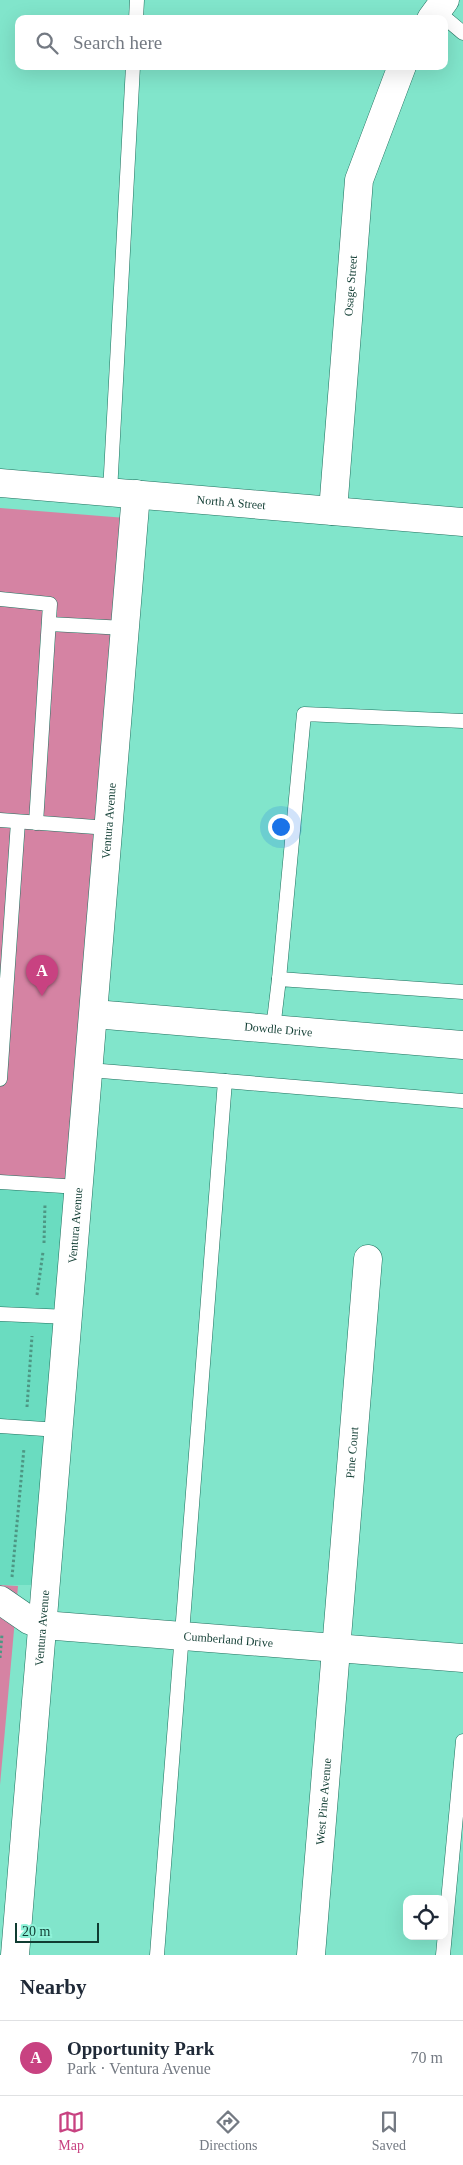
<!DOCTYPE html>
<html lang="en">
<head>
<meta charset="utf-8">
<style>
	:root { --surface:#fff; --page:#f2f2f3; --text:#1f2937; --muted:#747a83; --line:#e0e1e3; --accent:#c84281 }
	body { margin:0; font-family:"Times New Roman",serif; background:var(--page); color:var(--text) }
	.controls { position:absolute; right:15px; bottom:15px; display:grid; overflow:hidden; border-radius:10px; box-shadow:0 5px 20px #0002 }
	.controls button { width:45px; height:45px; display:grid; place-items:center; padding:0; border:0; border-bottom:1px solid var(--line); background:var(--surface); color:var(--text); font:25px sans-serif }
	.scale { position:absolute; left:15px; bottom:12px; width:84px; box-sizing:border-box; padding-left:5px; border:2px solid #103c32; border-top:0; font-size:14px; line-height:18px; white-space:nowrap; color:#103c32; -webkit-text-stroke:4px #8ef2d8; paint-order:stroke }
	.you { position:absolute; left:280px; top:826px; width:18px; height:18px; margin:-12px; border:4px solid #fff; border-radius:50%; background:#1a73e8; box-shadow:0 0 0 8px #1a73e833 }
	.badge { display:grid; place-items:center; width:32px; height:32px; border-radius:50%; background:var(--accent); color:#fff; font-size:16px; font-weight:700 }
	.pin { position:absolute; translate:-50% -41px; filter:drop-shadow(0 1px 2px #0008) }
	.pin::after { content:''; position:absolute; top:26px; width:18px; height:15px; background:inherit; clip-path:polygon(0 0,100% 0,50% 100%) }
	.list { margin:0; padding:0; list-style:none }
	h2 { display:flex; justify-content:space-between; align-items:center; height:65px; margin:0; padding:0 20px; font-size:21px }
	h2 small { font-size:16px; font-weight:400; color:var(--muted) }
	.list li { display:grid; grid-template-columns:32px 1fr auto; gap:15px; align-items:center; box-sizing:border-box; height:75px; padding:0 20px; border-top:1px solid var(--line) }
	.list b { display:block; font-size:19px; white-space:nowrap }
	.list p { margin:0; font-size:16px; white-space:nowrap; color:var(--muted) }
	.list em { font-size:16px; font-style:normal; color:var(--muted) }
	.icon { flex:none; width:28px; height:28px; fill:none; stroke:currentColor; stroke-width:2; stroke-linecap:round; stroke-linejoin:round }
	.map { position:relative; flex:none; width:463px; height:1955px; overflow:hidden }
	.search { position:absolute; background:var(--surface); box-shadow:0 5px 20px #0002; left:15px; right:15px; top:15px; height:55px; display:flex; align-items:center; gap:12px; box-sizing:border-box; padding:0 18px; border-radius:10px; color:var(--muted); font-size:19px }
	.sheet { height:140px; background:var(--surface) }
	nav { display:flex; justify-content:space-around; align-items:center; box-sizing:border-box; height:70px; border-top:1px solid var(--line); background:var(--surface); font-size:14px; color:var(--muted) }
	nav a { display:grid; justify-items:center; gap:2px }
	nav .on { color:var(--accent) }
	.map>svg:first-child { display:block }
	.built { fill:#6adcc0 }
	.green { fill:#d583a3 }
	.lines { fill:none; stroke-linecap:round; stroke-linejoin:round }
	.lane-casing { stroke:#1f705e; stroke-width:15 }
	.street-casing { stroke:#1f705e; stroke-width:29 }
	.secondary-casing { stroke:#1f705e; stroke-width:29 }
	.path { stroke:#4d9784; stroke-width:3; stroke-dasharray:2.5 2.5; stroke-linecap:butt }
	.lane { stroke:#fff; stroke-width:14 }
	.street { stroke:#fff; stroke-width:28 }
	.secondary { stroke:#fff; stroke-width:28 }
	.labels { text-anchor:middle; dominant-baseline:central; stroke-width:4.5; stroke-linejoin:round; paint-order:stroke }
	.street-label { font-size:12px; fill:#103c32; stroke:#8ef2d8 }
</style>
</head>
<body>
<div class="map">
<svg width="463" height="1955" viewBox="0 0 463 1955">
	<rect width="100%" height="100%" fill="#81e5cb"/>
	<!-- built -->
	<polygon class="built" points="0,1184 68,1189 35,1585 0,1585"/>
	<!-- green -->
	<g class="green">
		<polygon points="0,508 126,518 68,1189 0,1184"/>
		<polygon points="0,1585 18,1586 0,1785"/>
	</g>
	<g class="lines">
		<!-- lane casing -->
		<g class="lane-casing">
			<g id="lane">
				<polyline points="437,11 463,33"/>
				<polyline points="136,19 137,0"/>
				<polyline points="110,492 133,66"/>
				<polyline points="0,599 50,604 36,823"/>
				<polyline points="49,624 125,628"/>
				<polyline points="0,820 109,828"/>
				<polyline points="279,979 304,714 463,721"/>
				<polyline points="273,1029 279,979 463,992"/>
				<polyline points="89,1070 225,1081 157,1955"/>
				<polyline points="0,1079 18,822"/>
				<polyline points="225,1081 463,1101"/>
				<polyline points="0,1182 79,1187"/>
				<polyline points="0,1314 69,1317"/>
				<polyline points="0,1426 59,1430"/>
				<polyline points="443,1955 463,1741"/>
			</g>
		</g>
		<!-- street casing -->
		<g class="street-casing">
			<g id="street">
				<polyline points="431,19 445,0"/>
				<path id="s1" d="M333,511L359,180L402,66"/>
				<path id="s2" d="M94,1014L463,1045"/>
				<path id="s3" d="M0,1600L29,1620L43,1625L463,1658"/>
				<path id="s4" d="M15,1955L136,494"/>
				<path id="s5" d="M311,1955L368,1259"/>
			</g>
		</g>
		<!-- secondary casing -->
		<g class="secondary-casing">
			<g id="secondary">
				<path id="s6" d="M0,483L463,522"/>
			</g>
		</g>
		<!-- path -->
		<g class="path">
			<polyline points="44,1243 45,1204"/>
			<polyline points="37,1295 43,1252"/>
			<polyline points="27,1407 32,1336"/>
			<polyline points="12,1577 24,1448"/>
			<polyline points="0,1658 2,1634"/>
		</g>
		<!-- lane -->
		<use href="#lane" class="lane"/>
		<!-- street -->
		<use href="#street" class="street"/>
		<!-- secondary -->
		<use href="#secondary" class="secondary"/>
	</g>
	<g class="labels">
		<!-- street labels -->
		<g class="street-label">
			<text stroke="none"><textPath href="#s1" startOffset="226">Osage Street</textPath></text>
			<text stroke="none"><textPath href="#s6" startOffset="232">North A Street</textPath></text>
			<text stroke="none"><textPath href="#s4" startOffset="1138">Ventura Avenue</textPath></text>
			<text stroke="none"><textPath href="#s2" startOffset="185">Dowdle Drive</textPath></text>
			<text stroke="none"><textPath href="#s4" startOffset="732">Ventura Avenue</textPath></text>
			<text stroke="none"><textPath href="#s5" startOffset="504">Pine Court</textPath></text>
			<text stroke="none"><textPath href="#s4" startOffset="328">Ventura Avenue</textPath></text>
			<text stroke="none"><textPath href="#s3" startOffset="236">Cumberland Drive</textPath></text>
			<text stroke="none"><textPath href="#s5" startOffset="154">West Pine Avenue</textPath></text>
		</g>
	</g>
</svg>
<div class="controls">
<button><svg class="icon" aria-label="locate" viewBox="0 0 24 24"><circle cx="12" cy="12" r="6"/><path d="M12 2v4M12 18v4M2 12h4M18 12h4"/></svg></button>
</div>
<div class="scale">20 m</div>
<div class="you"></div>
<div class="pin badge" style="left:42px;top:996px">A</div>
<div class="search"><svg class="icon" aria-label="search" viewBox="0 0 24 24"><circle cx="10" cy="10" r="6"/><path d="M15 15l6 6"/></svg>Search here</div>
</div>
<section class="sheet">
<h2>Nearby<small></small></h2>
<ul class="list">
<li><span class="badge">A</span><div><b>Opportunity Park</b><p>Park · Ventura Avenue</p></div><em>70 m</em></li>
</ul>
</section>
<nav>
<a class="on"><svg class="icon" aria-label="map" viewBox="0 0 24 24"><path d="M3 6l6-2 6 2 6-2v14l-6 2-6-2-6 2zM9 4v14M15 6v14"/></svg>Map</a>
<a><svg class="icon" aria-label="directions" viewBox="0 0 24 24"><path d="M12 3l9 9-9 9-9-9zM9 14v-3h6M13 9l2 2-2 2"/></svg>Directions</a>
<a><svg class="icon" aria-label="saved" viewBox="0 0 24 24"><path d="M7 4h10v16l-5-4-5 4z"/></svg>Saved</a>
</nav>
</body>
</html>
